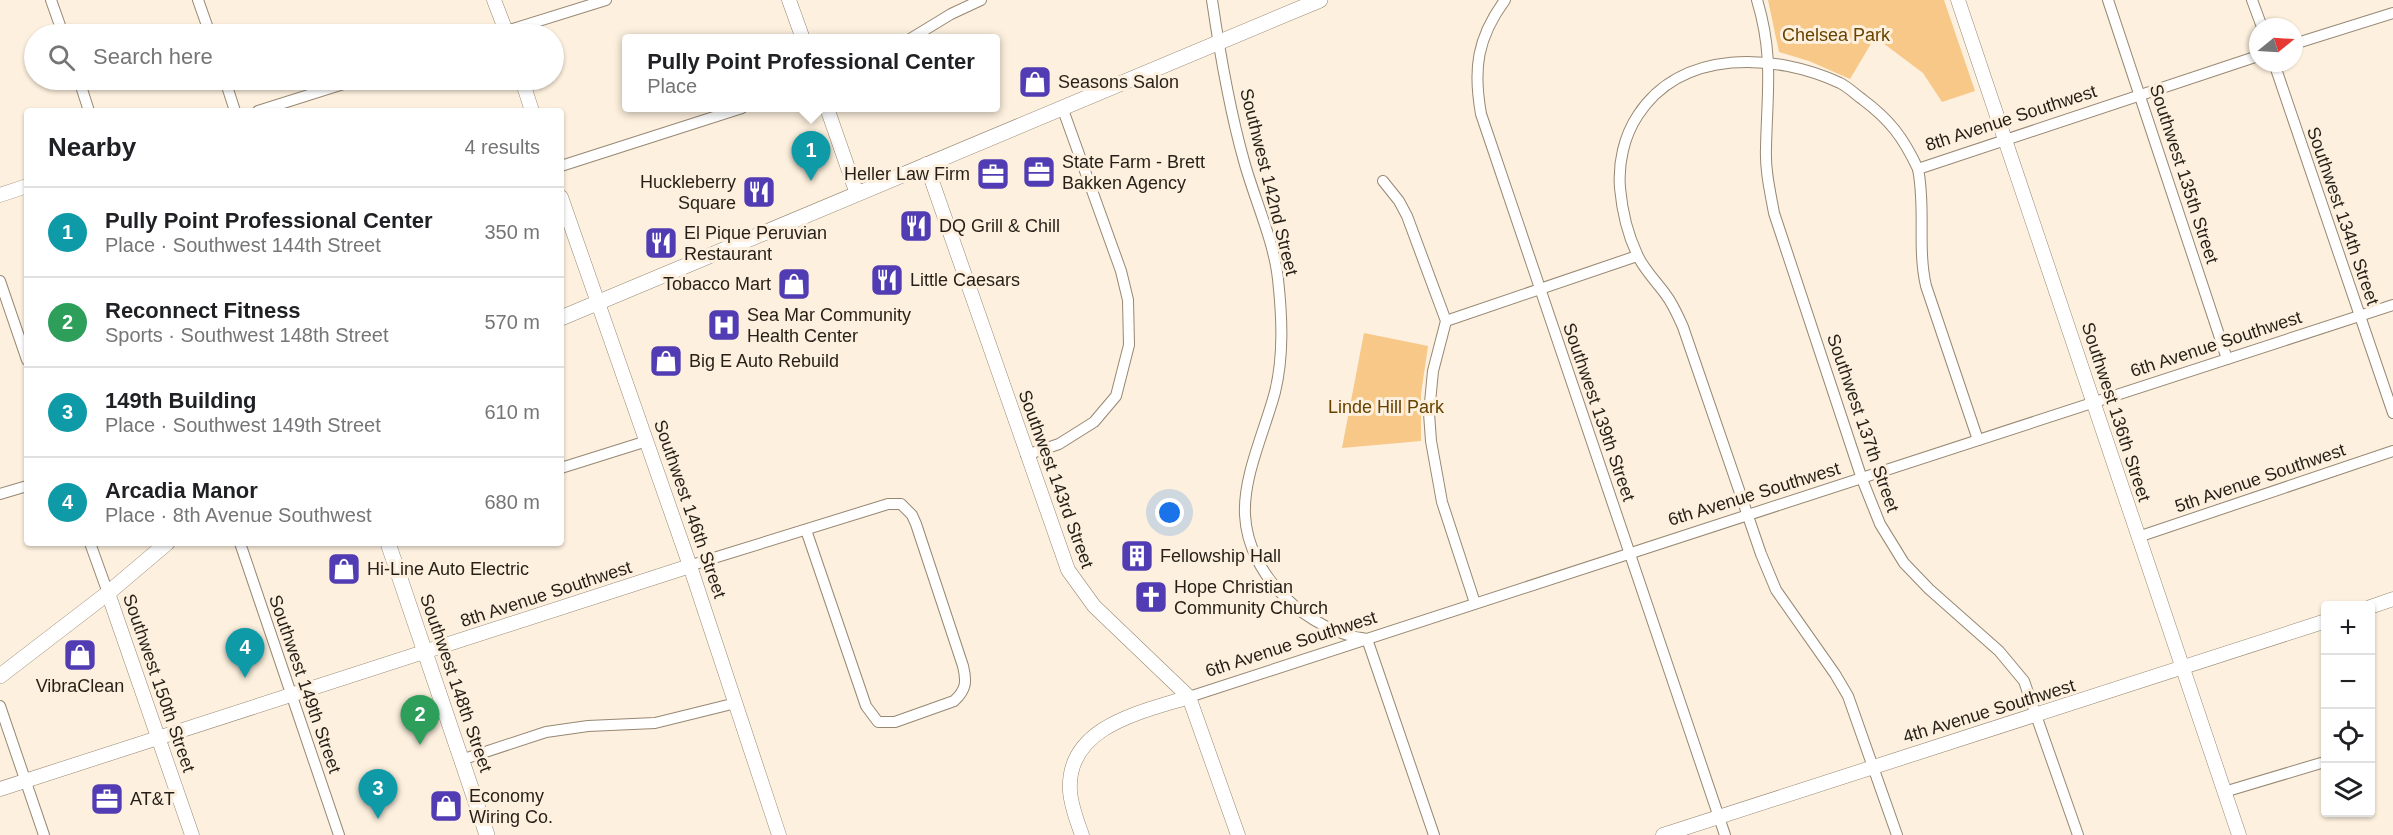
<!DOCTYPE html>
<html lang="en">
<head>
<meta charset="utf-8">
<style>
	:root { --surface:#fff; --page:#f2f2f2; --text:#202124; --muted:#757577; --line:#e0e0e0; --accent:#513cb3 }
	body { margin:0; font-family:Arial,sans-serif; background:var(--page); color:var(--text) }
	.controls { position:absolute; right:18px; bottom:18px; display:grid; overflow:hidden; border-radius:6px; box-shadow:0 2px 4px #0004 }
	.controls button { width:54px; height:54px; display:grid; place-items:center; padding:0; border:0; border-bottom:2px solid var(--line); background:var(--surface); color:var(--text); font:30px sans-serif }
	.compass { position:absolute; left:2249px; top:18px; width:54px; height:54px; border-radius:50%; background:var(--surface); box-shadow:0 2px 4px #0004; rotate:72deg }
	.you { position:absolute; left:1170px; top:513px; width:21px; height:21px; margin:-15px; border:4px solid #fff; border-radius:50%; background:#1a73e8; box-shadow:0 0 0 9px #1a73e833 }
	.badge { display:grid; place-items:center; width:39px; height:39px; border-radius:50%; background:var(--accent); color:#fff; font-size:20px; font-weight:700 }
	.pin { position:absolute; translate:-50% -50px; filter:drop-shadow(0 2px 3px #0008) }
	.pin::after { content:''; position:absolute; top:32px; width:21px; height:18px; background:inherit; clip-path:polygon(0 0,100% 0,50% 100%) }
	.popup { position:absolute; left:622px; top:34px; width:378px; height:78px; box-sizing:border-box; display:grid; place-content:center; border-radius:6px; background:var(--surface); filter:drop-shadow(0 2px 4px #0005); font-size:20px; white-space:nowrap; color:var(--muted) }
	.popup b { font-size:22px; color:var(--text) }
	.popup::after { content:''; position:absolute; left:50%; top:100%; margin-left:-12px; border:12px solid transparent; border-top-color:var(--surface) }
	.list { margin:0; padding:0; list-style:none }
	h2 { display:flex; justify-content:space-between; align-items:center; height:78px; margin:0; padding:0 24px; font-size:26px }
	h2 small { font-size:20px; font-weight:400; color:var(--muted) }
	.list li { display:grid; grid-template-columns:39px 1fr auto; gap:18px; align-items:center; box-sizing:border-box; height:90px; padding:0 24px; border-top:2px solid var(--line) }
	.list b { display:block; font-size:22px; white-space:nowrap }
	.list p { margin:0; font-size:20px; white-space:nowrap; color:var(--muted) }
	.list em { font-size:20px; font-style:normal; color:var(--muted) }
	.icon { flex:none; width:33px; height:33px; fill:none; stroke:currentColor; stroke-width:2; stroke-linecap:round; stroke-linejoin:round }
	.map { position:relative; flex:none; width:2393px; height:835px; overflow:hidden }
	.search { position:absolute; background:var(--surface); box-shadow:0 2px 4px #0004; left:24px; top:24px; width:540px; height:66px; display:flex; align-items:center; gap:15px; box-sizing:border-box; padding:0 21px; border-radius:33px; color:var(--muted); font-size:22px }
	.panel { position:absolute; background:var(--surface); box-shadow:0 2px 4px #0004; left:24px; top:108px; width:540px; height:438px; border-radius:6px }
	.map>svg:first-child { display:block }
	.green { fill:#f7c887 }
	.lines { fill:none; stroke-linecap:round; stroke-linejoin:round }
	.minor-casing { stroke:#978873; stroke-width:12 }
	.tertiary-casing { stroke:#978873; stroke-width:15 }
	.secondary-casing { stroke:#978873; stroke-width:16 }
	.minor { stroke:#fff; stroke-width:10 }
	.tertiary { stroke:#fff; stroke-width:14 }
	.secondary { stroke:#fff; stroke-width:15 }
	.labels { text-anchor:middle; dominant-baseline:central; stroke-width:6; stroke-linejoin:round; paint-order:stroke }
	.park-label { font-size:18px; fill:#674300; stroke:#fdf0de }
	.poi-label { font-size:18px; fill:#251f17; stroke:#fdf0de; text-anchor:start }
	.street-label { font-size:18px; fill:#251f17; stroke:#fdf0de }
</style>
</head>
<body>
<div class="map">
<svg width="2393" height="835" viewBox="0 0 2393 835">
	<rect width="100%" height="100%" fill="#fdf0de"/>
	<!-- green -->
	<g class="green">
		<polygon points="1768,0 1944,0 1975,91 1942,102 1923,73 1875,37 1850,79 1809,61 1779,52"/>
		<polygon points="1364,333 1428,346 1421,394 1421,441 1342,448"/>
	</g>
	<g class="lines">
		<!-- minor casing -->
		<g class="minor-casing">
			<g id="minor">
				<polyline points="51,0 63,34"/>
				<polyline points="198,0 210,34"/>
				<path d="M1212,0C1220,54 1229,108 1244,161C1254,198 1274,241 1278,279C1282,316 1284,355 1275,392C1265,430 1243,476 1245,515C1248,577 1309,632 1367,639L1434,835"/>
				<path d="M1505,0C1477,38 1473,69 1481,114L1725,835"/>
				<path d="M1757,0C1774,56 1767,93 1766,148C1765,170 1770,191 1774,213L1862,479L1880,524L1904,563L1929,589L1999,651L2024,681L2078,835"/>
				<polyline points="2108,0 2227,359"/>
				<polyline points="2252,0 2262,27"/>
				<polyline points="497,34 606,0"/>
				<polyline points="910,39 951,14 981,0"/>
				<polyline points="2294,44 2393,13"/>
				<polyline points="2274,63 2393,413"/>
				<polyline points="79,80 89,111"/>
				<polyline points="225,80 235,111"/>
				<polyline points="258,111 356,80"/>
				<polyline points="561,166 742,108"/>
				<path d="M1918,169C1926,209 1917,247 1926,286L1978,440"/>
				<polyline points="1383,181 1399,201 1407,216 1446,321 1433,371 1429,413 1431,441 1442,502 1475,603"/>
				<polyline points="0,281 27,360"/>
				<polyline points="1446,321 1637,256"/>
				<polyline points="1026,455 1059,444 1094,422 1116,396 1129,345 1128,300 1121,271 1062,107"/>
				<polyline points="561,468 647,441"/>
				<polyline points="0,494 27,486"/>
				<polyline points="2138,537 2393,451"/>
				<polyline points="90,543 108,593"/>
				<polyline points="240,543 339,835"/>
				<path d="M690,566L704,561L888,504H901L912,515L916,524L963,666C967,682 966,690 954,701L895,722H878L866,706L806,530"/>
				<polyline points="1189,697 2393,305"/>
				<polyline points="0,706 44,835"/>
				<polyline points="461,760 546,732 588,726 655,723 736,703"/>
				<polyline points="2224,792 2321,763"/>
				<path d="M1897,835L1848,696L1835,674L1776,590L1761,554L1683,327C1678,316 1673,304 1666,295C1657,282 1643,269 1637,254C1628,235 1622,210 1620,188C1618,163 1624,136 1638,115C1682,48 1775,53 1840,83C1848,87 1855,94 1862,99C1890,120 1903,137 1918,169L2258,56"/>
			</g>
		</g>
		<!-- tertiary casing -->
		<g class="tertiary-casing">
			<g id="tertiary">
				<polyline points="494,0 507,34"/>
				<polyline points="789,0 803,39"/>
				<polyline points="1958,0 2239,835"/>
				<polyline points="522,80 532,111"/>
				<polyline points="827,108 857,194"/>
				<polyline points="926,164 1068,570 1094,606 1189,697 1238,835"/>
				<polyline points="0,195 27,186"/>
				<polyline points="561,197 690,566 779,835"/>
				<polyline points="108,593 192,835"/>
				<polyline points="2370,607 2393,599"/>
				<polyline points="0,789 690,566"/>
				<path d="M1082,835C1077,821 1071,806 1070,791C1066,726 1142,712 1189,697"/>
				<polyline points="1663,835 2326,621"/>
			</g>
		</g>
		<!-- secondary casing -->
		<g class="secondary-casing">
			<g id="secondary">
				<polyline points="561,318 1320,0"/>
				<polyline points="388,543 487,835"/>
				<polyline points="0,676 108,593 167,543"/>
			</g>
		</g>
		<!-- minor -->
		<use href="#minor" class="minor"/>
		<!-- tertiary -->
		<use href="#tertiary" class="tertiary"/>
		<!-- secondary -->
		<use href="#secondary" class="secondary"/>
	</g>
	<!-- icons -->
	<defs>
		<g id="shop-square" transform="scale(1.725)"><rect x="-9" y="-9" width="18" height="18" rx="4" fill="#513cb3" stroke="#fdf0de"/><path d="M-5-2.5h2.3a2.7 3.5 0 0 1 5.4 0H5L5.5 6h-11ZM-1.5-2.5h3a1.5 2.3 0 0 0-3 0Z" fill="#fff"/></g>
		<g id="office-square" transform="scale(1.725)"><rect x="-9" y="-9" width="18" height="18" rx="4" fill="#513cb3" stroke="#fdf0de"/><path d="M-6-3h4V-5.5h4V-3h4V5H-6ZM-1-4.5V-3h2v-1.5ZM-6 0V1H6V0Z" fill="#fff"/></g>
		<g id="restaurant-square" transform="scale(1.725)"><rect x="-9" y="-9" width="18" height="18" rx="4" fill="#513cb3" stroke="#fdf0de"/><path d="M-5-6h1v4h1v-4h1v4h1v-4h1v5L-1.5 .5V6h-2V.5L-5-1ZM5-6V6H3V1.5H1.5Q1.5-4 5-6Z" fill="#fff"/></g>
		<g id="hospital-square" transform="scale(1.725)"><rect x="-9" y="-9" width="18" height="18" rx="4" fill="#513cb3" stroke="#fdf0de"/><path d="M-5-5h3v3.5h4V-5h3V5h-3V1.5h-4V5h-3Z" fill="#fff"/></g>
		<g id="building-square" transform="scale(1.725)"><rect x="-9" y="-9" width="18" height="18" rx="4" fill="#513cb3" stroke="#fdf0de"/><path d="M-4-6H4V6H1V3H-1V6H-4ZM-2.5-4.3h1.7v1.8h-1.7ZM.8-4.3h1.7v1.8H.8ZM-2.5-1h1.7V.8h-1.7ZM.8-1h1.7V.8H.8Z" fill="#fff"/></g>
		<g id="church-square" transform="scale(1.725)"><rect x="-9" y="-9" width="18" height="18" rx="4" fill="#513cb3" stroke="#fdf0de"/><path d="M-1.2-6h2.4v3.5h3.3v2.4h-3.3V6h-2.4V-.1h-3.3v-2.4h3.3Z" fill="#fff"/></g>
	</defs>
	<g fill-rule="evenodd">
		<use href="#shop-square" x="1035" y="82"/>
		<use href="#office-square" x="1039" y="172"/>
		<use href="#office-square" x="993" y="174"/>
		<use href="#restaurant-square" x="759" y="192"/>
		<use href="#restaurant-square" x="916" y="226"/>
		<use href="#restaurant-square" x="661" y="243"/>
		<use href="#restaurant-square" x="887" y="280"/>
		<use href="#shop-square" x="794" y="284"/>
		<use href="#hospital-square" x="724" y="325"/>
		<use href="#shop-square" x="666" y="361"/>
		<use href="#building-square" x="1137" y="556"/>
		<use href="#shop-square" x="344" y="569"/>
		<use href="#church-square" x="1151" y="597"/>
		<use href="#shop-square" x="80" y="655"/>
		<use href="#office-square" x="107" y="799"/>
		<use href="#shop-square" x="446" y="806"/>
	</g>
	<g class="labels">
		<!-- park labels -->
		<g class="park-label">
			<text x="1836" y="35">Chelsea Park</text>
			<text x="1386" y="407">Linde Hill Park</text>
		</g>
		<!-- poi labels -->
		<g class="poi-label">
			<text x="1058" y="82">Seasons Salon</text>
			<text x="1062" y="162">State Farm - Brett<tspan x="1062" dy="21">Bakken Agency</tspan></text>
			<text x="970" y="174" text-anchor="end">Heller Law Firm</text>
			<text x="736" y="182" text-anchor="end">Huckleberry<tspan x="736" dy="21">Square</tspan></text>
			<text x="939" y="226">DQ Grill &amp; Chill</text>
			<text x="684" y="233">El Pique Peruvian<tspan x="684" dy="21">Restaurant</tspan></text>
			<text x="910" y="280">Little Caesars</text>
			<text x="771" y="284" text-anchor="end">Tobacco Mart</text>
			<text x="747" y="315">Sea Mar Community<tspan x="747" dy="21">Health Center</tspan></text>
			<text x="689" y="361">Big E Auto Rebuild</text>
			<text x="1160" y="556">Fellowship Hall</text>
			<text x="367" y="569">Hi-Line Auto Electric</text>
			<text x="1174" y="587">Hope Christian<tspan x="1174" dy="21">Community Church</tspan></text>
			<text x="80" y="686" text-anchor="middle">VibraClean</text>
			<text x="469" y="796">Economy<tspan x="469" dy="21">Wiring Co.</tspan></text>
			<text x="130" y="799">AT&amp;T</text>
		</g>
		<!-- street labels -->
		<g class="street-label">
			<text transform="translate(2011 118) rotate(-18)">8th Avenue Southwest</text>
			<text transform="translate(2184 174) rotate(72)">Southwest 135th Street</text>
			<text transform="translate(1269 182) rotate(76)">Southwest 142nd Street</text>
			<text transform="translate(2343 216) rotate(71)">Southwest 134th Street</text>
			<text transform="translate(2216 344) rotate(-18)">6th Avenue Southwest</text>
			<text transform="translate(1599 412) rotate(71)">Southwest 139th Street</text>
			<text transform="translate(2116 412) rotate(72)">Southwest 136th Street</text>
			<text transform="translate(1863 423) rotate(71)">Southwest 137th Street</text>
			<text transform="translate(2260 478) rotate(-19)">5th Avenue Southwest</text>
			<text transform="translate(1056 479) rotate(70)">Southwest 143rd Street</text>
			<text transform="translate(1754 494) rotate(-17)">6th Avenue Southwest</text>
			<text transform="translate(690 509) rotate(71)">Southwest 146th Street</text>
			<text transform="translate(546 594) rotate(-18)">8th Avenue Southwest</text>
			<text transform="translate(1291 644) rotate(-18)">6th Avenue Southwest</text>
			<text transform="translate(159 683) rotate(71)">Southwest 150th Street</text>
			<text transform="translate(456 683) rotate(71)">Southwest 148th Street</text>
			<text transform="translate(305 684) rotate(71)">Southwest 149th Street</text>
			<text transform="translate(1989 711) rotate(-17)">4th Avenue Southwest</text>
		</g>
	</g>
</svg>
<div class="controls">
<button>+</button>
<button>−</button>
<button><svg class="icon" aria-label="locate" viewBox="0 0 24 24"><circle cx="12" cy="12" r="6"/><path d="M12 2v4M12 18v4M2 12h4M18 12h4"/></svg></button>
<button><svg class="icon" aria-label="layers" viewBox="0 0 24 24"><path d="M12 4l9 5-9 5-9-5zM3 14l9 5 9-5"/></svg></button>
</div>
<svg class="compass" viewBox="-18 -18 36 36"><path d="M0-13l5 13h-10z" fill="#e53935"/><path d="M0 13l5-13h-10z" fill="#757577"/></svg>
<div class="you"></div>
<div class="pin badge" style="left:811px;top:181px;background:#0f9aa8">1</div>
<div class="popup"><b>Pully Point Professional Center</b>Place</div>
<div class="pin badge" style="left:420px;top:745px;background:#2e9e5b">2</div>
<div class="pin badge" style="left:378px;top:819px;background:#0f9aa8">3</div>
<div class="pin badge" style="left:245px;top:678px;background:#0f9aa8">4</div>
<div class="search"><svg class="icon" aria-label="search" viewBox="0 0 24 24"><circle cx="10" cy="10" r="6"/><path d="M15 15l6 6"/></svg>Search here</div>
<section class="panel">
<h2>Nearby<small>4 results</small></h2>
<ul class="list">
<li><span class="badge" style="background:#0f9aa8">1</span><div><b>Pully Point Professional Center</b><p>Place · Southwest 144th Street</p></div><em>350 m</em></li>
<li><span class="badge" style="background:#2e9e5b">2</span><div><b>Reconnect Fitness</b><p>Sports · Southwest 148th Street</p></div><em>570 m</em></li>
<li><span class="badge" style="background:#0f9aa8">3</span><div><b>149th Building</b><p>Place · Southwest 149th Street</p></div><em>610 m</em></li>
<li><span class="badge" style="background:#0f9aa8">4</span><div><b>Arcadia Manor</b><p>Place · 8th Avenue Southwest</p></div><em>680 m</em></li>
</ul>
</section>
</div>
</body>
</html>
